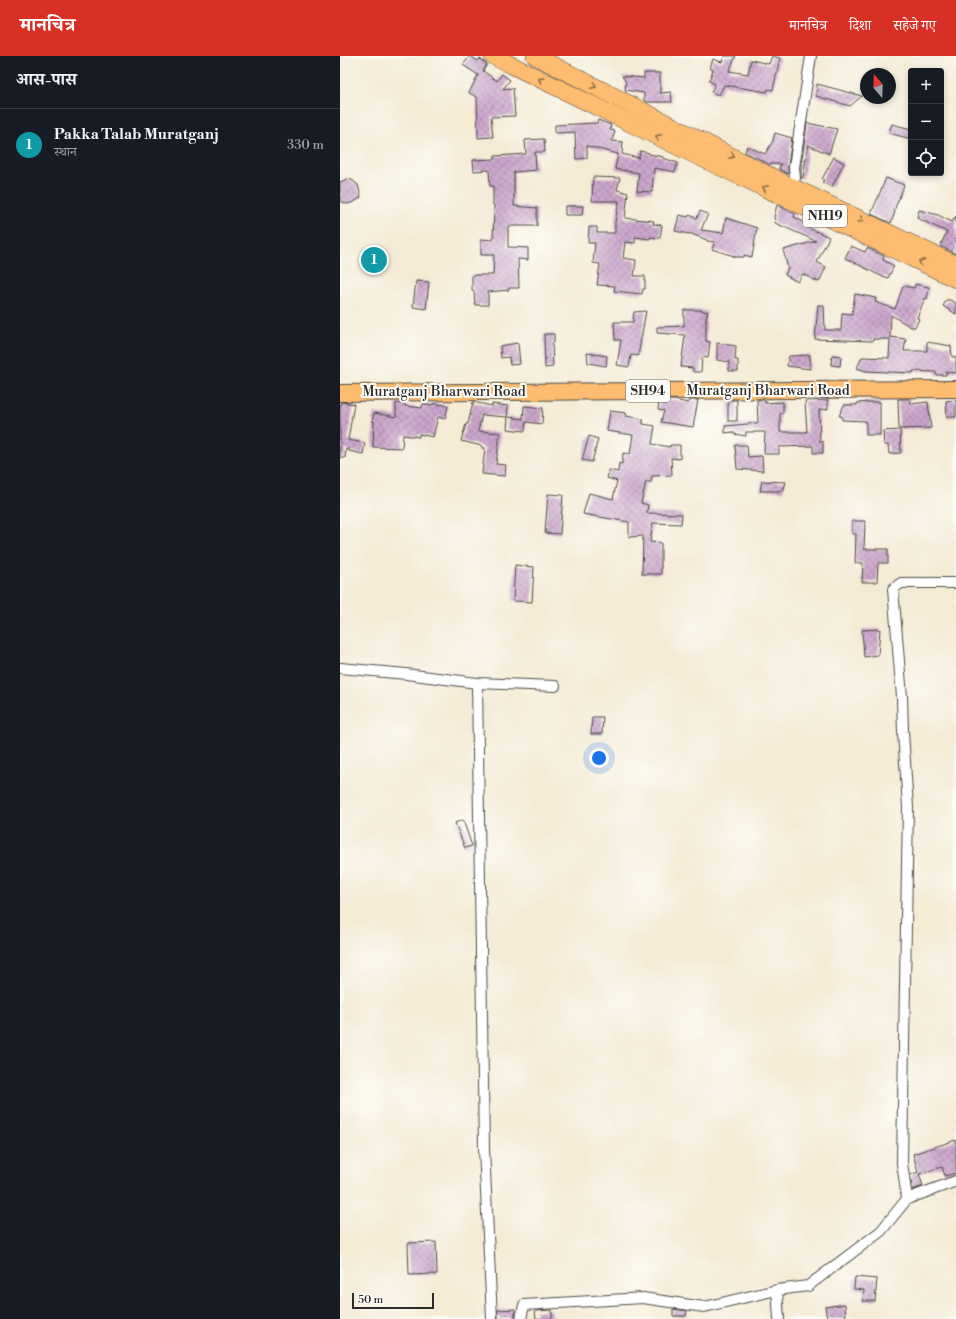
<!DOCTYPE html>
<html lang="hi">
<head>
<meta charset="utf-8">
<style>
	:root { --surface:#171b24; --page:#242831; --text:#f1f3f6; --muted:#9ea1a6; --line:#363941; --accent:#d93025 }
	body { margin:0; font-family:"Libre Bodoni","Noto Serif Devanagari",serif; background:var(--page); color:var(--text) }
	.controls { position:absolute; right:12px; top:12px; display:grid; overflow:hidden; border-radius:4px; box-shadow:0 2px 6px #0003 }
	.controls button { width:36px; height:36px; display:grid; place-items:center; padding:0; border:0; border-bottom:1px solid var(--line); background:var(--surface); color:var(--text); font:20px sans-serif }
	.compass { position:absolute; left:520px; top:12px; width:36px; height:36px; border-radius:50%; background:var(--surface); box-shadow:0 2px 6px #0003; rotate:341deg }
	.scale { position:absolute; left:12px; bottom:10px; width:82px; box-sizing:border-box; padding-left:4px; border:2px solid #2b2b2b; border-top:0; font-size:11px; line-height:14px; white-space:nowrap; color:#2b2b2b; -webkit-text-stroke:3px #fdfcf7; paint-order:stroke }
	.you { position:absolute; left:259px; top:702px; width:14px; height:14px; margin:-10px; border:3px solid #fff; border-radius:50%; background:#1a73e8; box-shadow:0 0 0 6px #1a73e833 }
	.badge { display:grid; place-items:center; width:26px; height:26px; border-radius:50%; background:var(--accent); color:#fff; font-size:13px; font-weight:700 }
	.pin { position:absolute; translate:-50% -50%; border:2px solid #fff; box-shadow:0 1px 4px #0006 }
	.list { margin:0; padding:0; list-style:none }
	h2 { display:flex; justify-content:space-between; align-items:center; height:52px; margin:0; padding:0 16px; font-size:17px }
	h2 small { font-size:13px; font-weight:400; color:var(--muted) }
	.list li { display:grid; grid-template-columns:26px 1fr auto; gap:12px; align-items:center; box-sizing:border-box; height:72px; padding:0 16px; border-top:1px solid var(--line) }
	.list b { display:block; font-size:15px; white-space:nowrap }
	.list p { margin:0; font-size:13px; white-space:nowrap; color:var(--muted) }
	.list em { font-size:13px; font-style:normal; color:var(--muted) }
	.icon { flex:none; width:22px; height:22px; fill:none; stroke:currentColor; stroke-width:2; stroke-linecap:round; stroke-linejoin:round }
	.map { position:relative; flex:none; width:616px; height:1263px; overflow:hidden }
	header { display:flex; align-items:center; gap:24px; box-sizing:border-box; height:56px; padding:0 20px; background:var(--accent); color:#fff }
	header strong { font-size:19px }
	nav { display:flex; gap:22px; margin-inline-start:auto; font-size:14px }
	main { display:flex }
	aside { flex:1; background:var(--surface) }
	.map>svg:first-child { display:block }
	.building { fill:url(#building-cross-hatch) }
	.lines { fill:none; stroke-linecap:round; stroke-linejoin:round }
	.minor-casing { stroke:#494844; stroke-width:12 }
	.primary-casing { stroke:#494844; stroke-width:18 }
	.trunk-casing { stroke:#494844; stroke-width:18 }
	.minor { stroke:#fff; stroke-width:10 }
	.primary { stroke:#fdbc6f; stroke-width:16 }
	.trunk { stroke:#fdbc6f; stroke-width:17 }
	.oneway { stroke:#8a6c4a }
	.labels { text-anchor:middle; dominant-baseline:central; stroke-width:4; stroke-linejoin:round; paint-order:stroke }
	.shield { fill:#fdfcf7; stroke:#6a6a68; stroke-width:1 }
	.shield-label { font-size:13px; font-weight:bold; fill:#2b2b2b }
	.street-label { font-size:14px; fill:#2b2b2b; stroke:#fdfcf7 }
</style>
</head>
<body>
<header>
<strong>मानचित्र</strong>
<nav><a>मानचित्र</a><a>दिशा</a><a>सहेजे गए</a></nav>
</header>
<main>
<aside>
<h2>आस-पास<small></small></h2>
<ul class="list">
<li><span class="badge" style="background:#0f9aa8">1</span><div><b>Pakka Talab Muratganj</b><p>स्थान</p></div><em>330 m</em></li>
</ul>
</aside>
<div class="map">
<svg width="616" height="1263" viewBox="0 0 616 1263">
	<defs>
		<pattern id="building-cross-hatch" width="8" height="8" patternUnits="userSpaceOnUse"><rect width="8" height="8" fill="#cca7ce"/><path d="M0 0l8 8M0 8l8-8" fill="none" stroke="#a688a7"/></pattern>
	</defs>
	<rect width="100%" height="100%" fill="#fdfcf7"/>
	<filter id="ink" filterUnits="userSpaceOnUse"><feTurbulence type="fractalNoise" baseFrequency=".025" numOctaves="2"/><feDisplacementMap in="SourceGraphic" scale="8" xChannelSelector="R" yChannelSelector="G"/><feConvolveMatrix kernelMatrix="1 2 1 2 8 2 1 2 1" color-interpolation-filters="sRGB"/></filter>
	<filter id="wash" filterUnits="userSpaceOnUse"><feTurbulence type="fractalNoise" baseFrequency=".012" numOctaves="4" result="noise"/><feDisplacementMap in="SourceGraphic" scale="16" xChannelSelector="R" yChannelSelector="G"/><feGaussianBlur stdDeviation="0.9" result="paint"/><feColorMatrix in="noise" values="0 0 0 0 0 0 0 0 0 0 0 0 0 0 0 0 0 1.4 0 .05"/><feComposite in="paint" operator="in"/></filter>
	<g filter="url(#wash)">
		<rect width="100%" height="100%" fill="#f4ebd5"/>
		<g id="blocks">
			<!-- building -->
			<g class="building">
				<polygon points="130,0 138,5 140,3 147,8 143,15 157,25 162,18 170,24 163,33 173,32 175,60 151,61 153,81 138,82 137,41 129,37 138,19 123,9"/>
				<polygon points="384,0 396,0 389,15 408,18 411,4 429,8 432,0 440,2 433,34 428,33 427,36 384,29 379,39 371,36 375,28 369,25 373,14 370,12 373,3 382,6"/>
				<polygon points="304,17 320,17 320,37 331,36 332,46 307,46 304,44 304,37 285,34 286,26 282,20 304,22"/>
				<polygon points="477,28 522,40 510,50 476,40"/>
				<polygon points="258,64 271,69 270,74 275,75 272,85 283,86 282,98 299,102 300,95 309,97 309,98 323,101 323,102 338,107 335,116 314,112 312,136 297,135 299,117 275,113 278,98 247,90 247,102 236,103 235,76 215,77 215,69 257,67"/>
				<polygon points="467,67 497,73 489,98 468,89 463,122 461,122 461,111"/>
				<polygon points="552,68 571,73 571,83 549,77"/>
				<polygon points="435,77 452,82 448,110 448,118 439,113 441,108 429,108 405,96 407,90 425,98 433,85"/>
				<polygon points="204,83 205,96 195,96 196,114 174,116 174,150 197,152 197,170 168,170 168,191 188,192 188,204 178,203 179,232 169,232 169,234 148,236 148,249 135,249 134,235 132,234 132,219 153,219 154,199 141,199 141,183 153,184 154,149 153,149 153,130 150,130 149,114 134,115 133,104 155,103 155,100 186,98 185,84"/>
				<polygon points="494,101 504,107 492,131 482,126 484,124 482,123"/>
				<polygon points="253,121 280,122 277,134 288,137 285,162 314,165 313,168 322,169 320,182 310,181 310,183 295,181 295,187 285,186 283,202 296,204 294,220 305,220 305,233 303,233 302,238 274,235 275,230 257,229 260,208 253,207 255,187 248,187 249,171 257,171 257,177 275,177 275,166 279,145 252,145"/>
				<polygon points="546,122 564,129 554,155 555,156 551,167 531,158"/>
				<polygon points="8,123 12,124 18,129 21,141 14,146 7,148 0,145 0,126"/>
				<polygon points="437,149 455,158 454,161 465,167 464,170 489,181 477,206 486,211 479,226 462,218 458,226 445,219 448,212 443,194 476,185 435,167 434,161"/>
				<polygon points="225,150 243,150 242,159 225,159"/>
				<polygon points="579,154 598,159 612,166 616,160 616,198 600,190 607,176 577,162"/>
				<polygon points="360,155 368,158 361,174 383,177 386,162 417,172 412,201 404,199 404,201 394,201 394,200 384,197 372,193 375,186 367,185 367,184 349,177 349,178 335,175 339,159 348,161 349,159 357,162"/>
				<polygon points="511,190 525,196 527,192 544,200 543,204 554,210 548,222 543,220 543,221 505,202"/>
				<polygon points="76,225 89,226 86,253 73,251"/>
				<polygon points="575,228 589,231 587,243 585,242 577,262 579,263 575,271 571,271 551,259 550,281 566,283 564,295 587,295 587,286 611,290 612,301 616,301 616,317 606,316 606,319 596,319 596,316 573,315 573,317 526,315 517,312 522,301 549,302 550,283 533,283 533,285 475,283 478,249 484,249 485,274 501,274 502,257 512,258 515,238 536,242 535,246 555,253 563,230 574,232"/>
				<polygon points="606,244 610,244 616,247 616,258 603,250"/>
				<polygon points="344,254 360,254 368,256 366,262 366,285 370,286 368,302 362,301 361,316 353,316 353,312 341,311 345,279 317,277 317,271 344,270"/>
				<polygon points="306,255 298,300 291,299 289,311 277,309 281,284 275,284 274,266 293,266 294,256"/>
				<polygon points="204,278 214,278 214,287 212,287 213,311 205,312"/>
				<polygon points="178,287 180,308 170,309 169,301 161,302 160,290"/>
				<polygon points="377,287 396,290 395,304 398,304 398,315 389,315 389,306 377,304"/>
				<polygon points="247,297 267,300 266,310 248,307"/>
				<polygon points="470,299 470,313 447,310 449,300"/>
				<polygon points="492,299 501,300 500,310 491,309"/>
				<polygon points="558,343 570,343 571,348 588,346 591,372 559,373"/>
				<polygon points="319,344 334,344 348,347 349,344 358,344 353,371 321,366 324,355 318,354"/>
				<rect x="388" y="344" width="9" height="21"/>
				<polygon points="417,344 425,344 425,347 443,346 443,357 440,357 440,376 467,376 465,345 488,344 488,353 479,354 480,386 483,385 483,397 473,397 473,390 439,391 439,398 424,398 425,376 406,376 406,380 394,378 393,376 385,377 385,370 418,367"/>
				<polygon points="616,344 616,361 607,361 606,345"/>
				<polygon points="1,346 14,348 8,384 25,387 23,398 9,395 9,393 6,393 5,402 0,402 0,353"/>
				<polygon points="133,346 152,350 152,348 168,350 167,361 142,359 138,375 160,377 156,408 166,409 165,420 142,418 145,392 142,392 142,390 121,385 126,368 128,368"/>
				<polygon points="529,346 540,346 540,379 526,379 526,365 502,364 502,360 499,360 504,349 517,349 517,347"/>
				<polygon points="56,347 65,348 65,350 82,352 83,348 93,349 94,347 108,350 105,363 98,361 93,381 79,378 79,381 63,379 62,392 33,391 34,365 32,365 34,357 56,361"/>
				<polygon points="184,350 203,352 202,368 186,366 185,375 167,373 168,361 183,363"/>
				<polygon points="270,355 286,357 286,360 303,363 303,368 315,370 312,388 330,391 330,389 340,389 340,403 331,402 332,419 312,420 311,426 306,426 301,447 308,449 307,457 342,458 341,468 313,467 310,486 321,487 321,518 302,518 303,480 289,481 289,466 243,458 249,437 273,443 277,425 267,422 269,414 278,416 279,407 282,408 283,397 290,398 293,379 267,375"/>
				<polygon points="560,374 561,397 549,398 548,389 544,389 543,375"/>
				<polygon points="249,380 258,383 252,406 242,404"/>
				<polygon points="395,389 407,389 408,401 422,400 423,415 397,413"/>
				<polygon points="422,425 446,426 443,435 420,435"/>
				<polygon points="208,438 223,439 220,478 205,477"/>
				<polygon points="512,465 525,465 524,493 548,493 548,507 538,507 537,526 522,526 523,507 515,507 516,478 512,478"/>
				<polygon points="175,509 194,511 192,546 173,545"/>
				<polygon points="540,573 538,599 524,601 522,574"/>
				<polygon points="252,661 263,661 262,678 251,678"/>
				<polygon points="123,764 132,790 125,792 115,767"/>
				<polygon points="616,1084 616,1117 605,1120 602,1111 579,1118 583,1130 573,1134 570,1119 578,1116 573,1098"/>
				<polygon points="96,1186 97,1218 69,1219 68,1187"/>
				<polygon points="515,1221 537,1223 535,1245 523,1245 524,1234 514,1233"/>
				<polygon points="505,1248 506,1263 487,1263 485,1251"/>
				<polygon points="175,1253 175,1263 158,1263 158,1254"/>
				<polygon points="333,1253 347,1255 346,1260 333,1260"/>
				<polygon points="212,1254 212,1263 196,1263 195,1255"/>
			</g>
		</g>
	</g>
	<g filter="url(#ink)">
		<use href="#blocks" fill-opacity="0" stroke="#494844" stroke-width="1"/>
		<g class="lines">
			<!-- minor casing -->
			<g class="minor-casing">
				<g id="minor">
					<polyline points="448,135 455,122 454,111 471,0"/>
					<polyline points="0,612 66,618 137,627 215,630"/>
					<polyline points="137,627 144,1093 152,1263"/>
					<polyline points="567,1143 562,1107 568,751 563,676 562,641 553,533 561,527 616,527"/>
					<polyline points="181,1263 184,1249 303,1242 364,1251 437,1234"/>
					<polyline points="439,1263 437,1234 468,1230 541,1175 567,1143 616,1125"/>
				</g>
			</g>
			<!-- primary casing -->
			<g class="primary-casing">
				<polyline id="primary" points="0,337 616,333"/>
			</g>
			<!-- trunk casing -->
			<g class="trunk-casing">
				<g id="trunk">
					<polyline points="153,0 353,98 616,223"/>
					<polyline points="195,0 450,130 616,209"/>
				</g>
			</g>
			<!-- minor -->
			<use href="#minor" class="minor"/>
			<!-- primary -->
			<use href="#primary" class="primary"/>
			<!-- trunk -->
			<use href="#trunk" class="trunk"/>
		</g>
		<!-- one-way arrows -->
		<defs><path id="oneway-chevron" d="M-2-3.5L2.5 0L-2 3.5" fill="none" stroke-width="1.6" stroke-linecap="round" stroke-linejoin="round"/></defs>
		<g class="oneway">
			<use href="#oneway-chevron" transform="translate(201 24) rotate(-154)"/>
			<use href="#oneway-chevron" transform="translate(254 30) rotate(27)"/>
			<use href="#oneway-chevron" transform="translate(318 81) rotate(-154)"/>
			<use href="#oneway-chevron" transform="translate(392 100) rotate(27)"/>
			<use href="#oneway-chevron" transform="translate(425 132) rotate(-155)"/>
			<use href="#oneway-chevron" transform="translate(521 164) rotate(25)"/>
			<use href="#oneway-chevron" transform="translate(581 206) rotate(-154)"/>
		</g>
	</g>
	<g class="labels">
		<!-- shield labels -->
		<g class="shield">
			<rect x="463" y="149" width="44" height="22" rx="3"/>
			<rect x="286" y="324" width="44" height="22" rx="3"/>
		</g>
		<g class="shield-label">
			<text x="485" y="160">NH19</text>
			<text x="308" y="335">SH94</text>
		</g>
		<!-- street labels -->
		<g class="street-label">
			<text x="428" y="335">Muratganj Bharwari Road</text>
			<text x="104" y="336">Muratganj Bharwari Road</text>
		</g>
	</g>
</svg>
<div class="controls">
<button>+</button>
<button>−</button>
<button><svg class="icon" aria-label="locate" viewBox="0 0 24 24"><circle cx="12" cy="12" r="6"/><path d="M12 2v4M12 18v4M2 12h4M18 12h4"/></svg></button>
</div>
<svg class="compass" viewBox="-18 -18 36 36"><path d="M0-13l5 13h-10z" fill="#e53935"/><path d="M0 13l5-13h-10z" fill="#9ea1a6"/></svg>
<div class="scale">50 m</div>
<div class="you"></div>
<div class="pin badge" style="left:34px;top:204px;background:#0f9aa8">1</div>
</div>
</main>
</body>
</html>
